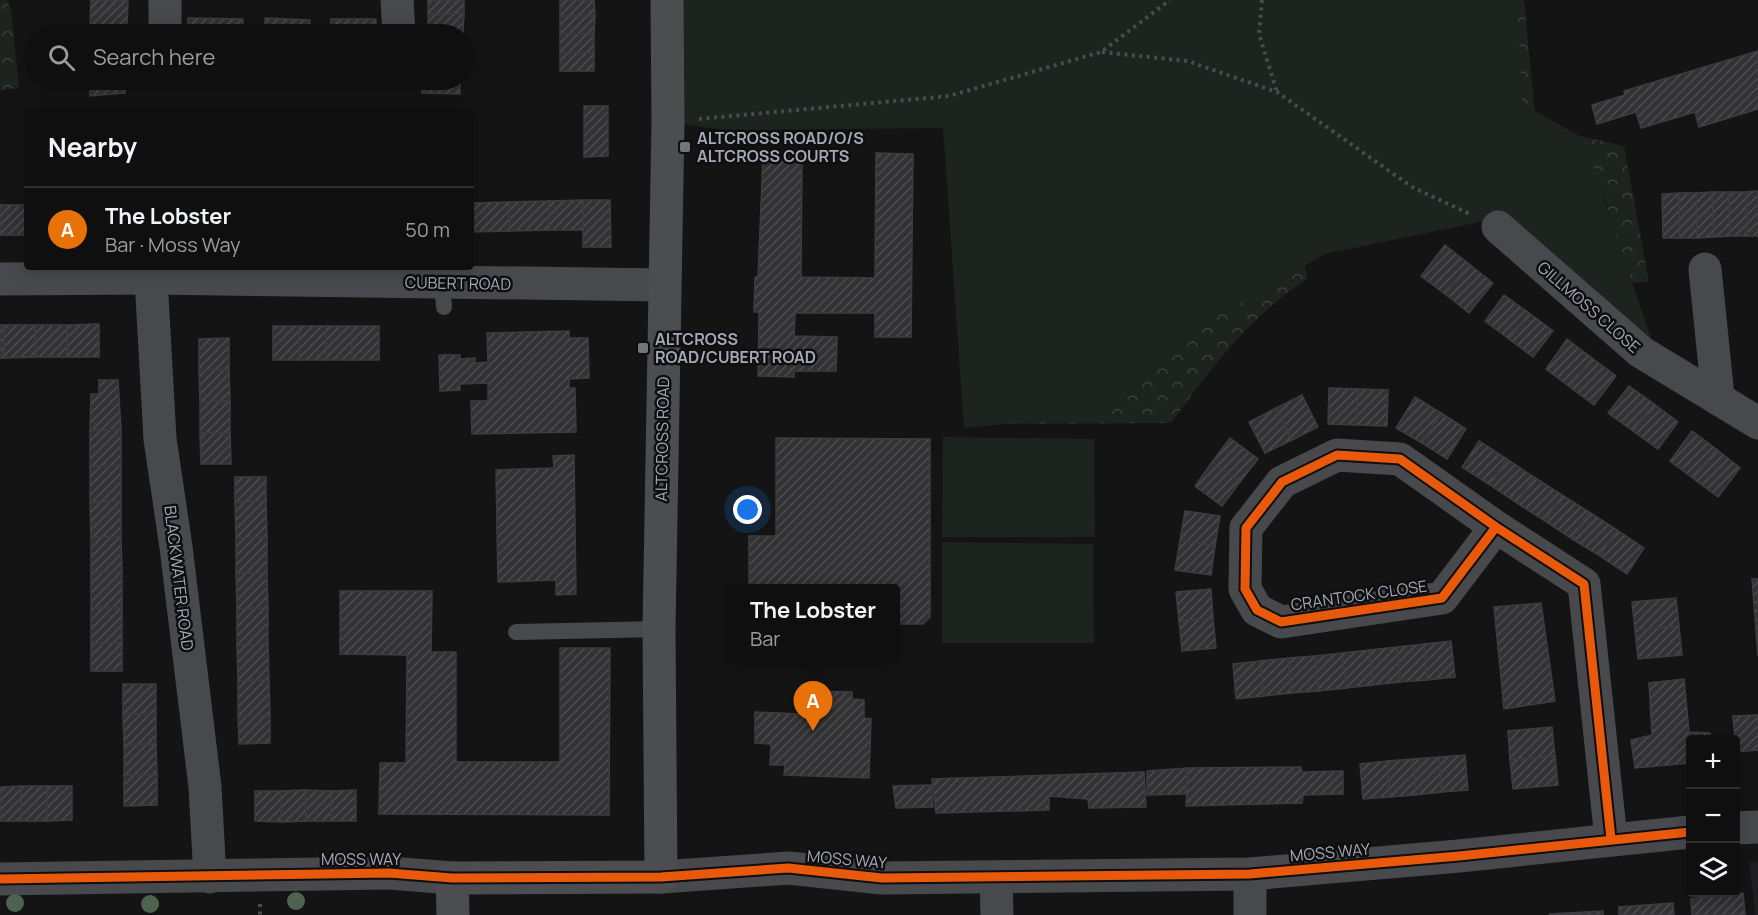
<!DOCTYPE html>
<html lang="en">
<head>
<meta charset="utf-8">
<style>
	:root { --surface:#0f0f0f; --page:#1d1d1d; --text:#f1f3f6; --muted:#9b9c9e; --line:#2f2f2f; --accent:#ea580c }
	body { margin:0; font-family:Manrope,sans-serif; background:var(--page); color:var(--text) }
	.controls { position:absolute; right:18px; bottom:18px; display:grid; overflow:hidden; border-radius:6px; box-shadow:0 3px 15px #0003 }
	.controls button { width:54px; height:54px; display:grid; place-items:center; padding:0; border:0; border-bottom:2px solid var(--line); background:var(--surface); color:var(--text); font:30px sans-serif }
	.you { position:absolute; left:748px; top:510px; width:21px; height:21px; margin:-15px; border:4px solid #fff; border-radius:50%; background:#1a73e8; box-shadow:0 0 0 9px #1a73e833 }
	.badge { display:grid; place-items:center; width:39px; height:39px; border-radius:50%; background:var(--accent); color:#fff; font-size:20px; font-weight:700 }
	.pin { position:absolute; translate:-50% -50px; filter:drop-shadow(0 2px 3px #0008) }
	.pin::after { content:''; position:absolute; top:32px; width:21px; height:18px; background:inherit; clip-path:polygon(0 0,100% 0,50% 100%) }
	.popup { position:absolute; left:726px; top:584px; width:174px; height:78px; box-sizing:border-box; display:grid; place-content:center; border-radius:6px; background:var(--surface); filter:drop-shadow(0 2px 4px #0005); font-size:20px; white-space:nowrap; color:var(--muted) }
	.popup b { font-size:22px; color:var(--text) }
	.popup::after { content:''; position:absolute; left:50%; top:100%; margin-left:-12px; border:12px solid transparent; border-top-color:var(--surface) }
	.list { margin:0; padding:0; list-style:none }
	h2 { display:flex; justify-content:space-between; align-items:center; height:78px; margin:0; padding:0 24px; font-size:26px }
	h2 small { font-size:20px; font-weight:400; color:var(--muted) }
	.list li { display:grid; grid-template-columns:39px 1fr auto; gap:18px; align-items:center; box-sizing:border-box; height:84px; padding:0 24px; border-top:2px solid var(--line) }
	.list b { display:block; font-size:22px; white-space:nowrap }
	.list p { margin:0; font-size:20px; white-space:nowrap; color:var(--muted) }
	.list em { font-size:20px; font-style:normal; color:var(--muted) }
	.icon { flex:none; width:33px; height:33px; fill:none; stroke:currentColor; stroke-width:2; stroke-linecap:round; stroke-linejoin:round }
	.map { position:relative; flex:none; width:1758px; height:915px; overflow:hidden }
	.search { position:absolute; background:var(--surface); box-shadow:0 3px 15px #0003; left:24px; top:24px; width:450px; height:66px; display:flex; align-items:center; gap:15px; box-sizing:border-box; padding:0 21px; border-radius:33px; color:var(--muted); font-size:22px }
	.panel { position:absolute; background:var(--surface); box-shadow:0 3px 15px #0003; left:24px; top:108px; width:450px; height:162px; border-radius:6px }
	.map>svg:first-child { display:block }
	.built { fill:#1e1e20 }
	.forest { fill:url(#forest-crowns) }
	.park { fill:#1d231e }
	.building { fill:url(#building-hatch); stroke:#3d3d40; stroke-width:1.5 }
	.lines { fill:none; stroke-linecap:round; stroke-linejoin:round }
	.path { stroke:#4a4b4f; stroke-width:4; stroke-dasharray:3 4.5; stroke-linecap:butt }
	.lane { stroke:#48494d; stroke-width:16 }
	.street { stroke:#48494d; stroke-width:33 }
	.secondary { stroke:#4c4d51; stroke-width:33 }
	.cycleway-casing { stroke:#0f0e10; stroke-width:13 }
	.cycleway { stroke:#e8590c; stroke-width:9 }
	.tree { fill:#4d624f }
	.poi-dot { fill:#72757d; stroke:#0f0e10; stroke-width:2 }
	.labels { text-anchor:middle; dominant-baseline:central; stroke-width:5; stroke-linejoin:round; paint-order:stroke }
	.poi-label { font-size:16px; font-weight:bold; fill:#a5a9b6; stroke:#0f0e10; text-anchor:start }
	.street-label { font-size:16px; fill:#a5a9b6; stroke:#0f0e10 }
</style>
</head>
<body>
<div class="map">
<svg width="1758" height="915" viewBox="0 0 1758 915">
	<defs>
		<pattern id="forest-crowns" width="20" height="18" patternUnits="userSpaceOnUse" patternTransform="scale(1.5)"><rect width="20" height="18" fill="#1d231e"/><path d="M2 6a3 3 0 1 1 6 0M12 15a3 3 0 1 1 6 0" fill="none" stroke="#3b403c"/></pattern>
		<pattern id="building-hatch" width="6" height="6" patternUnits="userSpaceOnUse" patternTransform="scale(1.5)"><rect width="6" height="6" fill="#323234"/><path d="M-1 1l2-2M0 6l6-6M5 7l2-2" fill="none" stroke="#4d4d4f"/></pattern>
	</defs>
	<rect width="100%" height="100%" fill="#141414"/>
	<!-- built -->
	<polygon class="built" points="1758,861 1758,915 1755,915 1749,862"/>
	<!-- forest -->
	<g class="forest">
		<polygon points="0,0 7,0 11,10 19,88 0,90"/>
		<path d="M1458,0H1524L1536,126L1624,146L1649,282L1624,283C1620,259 1610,195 1593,179C1577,163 1557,167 1538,158C1470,128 1417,78 1458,0Z"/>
		<path d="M1289,215L1308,278C1249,317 1213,366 1171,423L973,424Z"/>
	</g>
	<!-- park -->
	<g class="park">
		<polygon points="667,0 1517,0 1522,103 1583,138 1662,370 1480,222 1325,254 1208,322 1107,415 964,428 943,128 724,130 668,122"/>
		<polygon points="943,437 1094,439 1095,537 942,537"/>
		<polygon points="942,542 1093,544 1094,643 942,643"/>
	</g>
	<!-- building -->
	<g class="building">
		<polygon points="91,0 128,0 127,28 90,26"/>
		<rect x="428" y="0" width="36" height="14"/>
		<polygon points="560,0 594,0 595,16 560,16"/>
		<polygon points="428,14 464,14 463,34 428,34"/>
		<polygon points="560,16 595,16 594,34 560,34"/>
		<polygon points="188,18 243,19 243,34 187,34"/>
		<polygon points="265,18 310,20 310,34 265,34"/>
		<rect x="331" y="19" width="45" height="15"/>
		<rect x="560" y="34" width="34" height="19"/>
		<polygon points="1758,51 1758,109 1699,127 1695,112 1641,128 1636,112 1597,124 1592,105 1625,95 1624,91"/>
		<rect x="560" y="53" width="34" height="18"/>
		<polygon points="90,80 126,80 125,93 90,96"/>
		<polygon points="421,80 460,80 460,94 422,93"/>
		<polygon points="584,106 608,106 608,156 584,157"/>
		<polygon points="876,153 913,154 911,337 875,337 875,313 795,313 794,336 837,337 836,371 794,371 794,377 758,376 759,312 754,312 755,277 758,277 763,157 802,157 801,277 875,278"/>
		<polygon points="1758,191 1758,236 1747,236 1746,192"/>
		<polygon points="1712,192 1714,237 1697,238 1696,193"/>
		<polygon points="1712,192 1729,192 1730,236 1714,237"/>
		<polygon points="1729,192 1746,192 1747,236 1730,236"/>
		<polygon points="1679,193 1680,238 1663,238 1662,194"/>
		<polygon points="1679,193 1696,193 1697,238 1680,238"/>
		<polygon points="583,200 610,200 611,247 583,247"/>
		<polygon points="583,200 583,230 549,230 549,201"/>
		<polygon points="549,201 549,230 510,231 509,202"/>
		<polygon points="509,202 510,231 471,232 471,203"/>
		<rect x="0" y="205" width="27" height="30"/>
		<polygon points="1445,245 1469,264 1445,294 1421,276"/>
		<polygon points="1469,264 1493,283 1469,313 1445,294"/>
		<polygon points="1504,295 1529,313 1509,339 1485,321"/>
		<polygon points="1529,313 1553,331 1533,357 1509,339"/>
		<polygon points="99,324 99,357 67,357 67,325"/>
		<rect x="0" y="325" width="4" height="33"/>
		<polygon points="4,325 35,325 36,357 4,358"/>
		<polygon points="35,325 67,325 67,357 36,357"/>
		<rect x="273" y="326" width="26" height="34"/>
		<rect x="299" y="326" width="27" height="34"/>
		<rect x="326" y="326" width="26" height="34"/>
		<rect x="352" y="326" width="27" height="34"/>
		<polygon points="569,331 569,338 588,338 589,378 569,379 569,388 575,388 576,432 472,434 471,401 488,401 488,383 460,384 460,390 440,391 439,355 460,355 460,359 475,358 475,363 488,362 487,333"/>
		<polygon points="229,338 229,370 199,370 199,339"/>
		<polygon points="1567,339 1592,358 1570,387 1546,369"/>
		<polygon points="1592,358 1616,376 1594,405 1570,387"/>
		<polygon points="199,370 229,370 230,401 200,402"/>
		<polygon points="99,380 118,380 121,430 90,430 91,394 99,394"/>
		<polygon points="1629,386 1654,404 1633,431 1608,413"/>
		<polygon points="1329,388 1358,389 1357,425 1328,424"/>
		<polygon points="1358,389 1388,390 1387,426 1357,425"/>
		<polygon points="1302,395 1318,427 1292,440 1276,408"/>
		<polygon points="1415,397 1441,413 1422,443 1396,428"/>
		<polygon points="230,401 230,433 200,433 200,402"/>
		<polygon points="1654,404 1678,422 1658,449 1633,431"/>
		<polygon points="1276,408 1292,440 1265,453 1249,422"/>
		<polygon points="1441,413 1466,429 1447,459 1422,443"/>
		<rect x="90" y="430" width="31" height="36"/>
		<polygon points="1692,431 1716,449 1694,479 1670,461"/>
		<polygon points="200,433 230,433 231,464 201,464"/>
		<polygon points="776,438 930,439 930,617 923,624 896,624 896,588 749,588 749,536 776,536"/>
		<polygon points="1230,438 1258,459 1240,482 1212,462"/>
		<polygon points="1479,441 1507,459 1490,485 1462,467"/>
		<polygon points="1716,449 1740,468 1718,497 1694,479"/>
		<polygon points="574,455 576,594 556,595 556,580 498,582 496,470 554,468 553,456"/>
		<polygon points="1507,459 1534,477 1517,503 1490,485"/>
		<polygon points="1212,462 1240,482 1222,506 1195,486"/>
		<polygon points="90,466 121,466 121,501 90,502"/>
		<polygon points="235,477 266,477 266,501 235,502"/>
		<polygon points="1534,477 1562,495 1545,521 1517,503"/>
		<polygon points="1562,495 1589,512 1572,539 1545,521"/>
		<polygon points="121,501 121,537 91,537 90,502"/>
		<polygon points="266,501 267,537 236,538 235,502"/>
		<polygon points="1185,511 1220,516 1215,546 1180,540"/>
		<polygon points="1589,512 1617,530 1600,556 1572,539"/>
		<polygon points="1617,530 1644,548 1627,574 1600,556"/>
		<polygon points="91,537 121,537 122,572 91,572"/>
		<polygon points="267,537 267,573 236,573 236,538"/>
		<polygon points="1180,540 1215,546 1211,575 1175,570"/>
		<rect x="91" y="572" width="31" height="36"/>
		<polygon points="236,573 267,573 268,608 237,609"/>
		<polygon points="1752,579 1758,579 1758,656"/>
		<polygon points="1211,589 1213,618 1179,621 1176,592"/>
		<polygon points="340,591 432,591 431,652 456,652 456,762 560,762 560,648 610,648 609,815 379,814 380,763 406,763 407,655 340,654"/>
		<polygon points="1676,598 1679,626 1635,630 1632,602"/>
		<polygon points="1541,603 1555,701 1504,709 1494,607"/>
		<rect x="91" y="608" width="31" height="35"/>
		<polygon points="268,608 268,644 237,645 237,609"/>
		<polygon points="1213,618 1216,648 1182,651 1179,621"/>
		<polygon points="1679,626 1682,655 1638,659 1635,630"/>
		<polygon points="1451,641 1455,677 1427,680 1424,644"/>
		<rect x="91" y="643" width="31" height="28"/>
		<polygon points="268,644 269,680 238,681 237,645"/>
		<polygon points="1424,644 1427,680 1400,682 1397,647"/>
		<polygon points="1397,647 1400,682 1373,685 1369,650"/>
		<polygon points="1369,650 1373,685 1346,688 1342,653"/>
		<polygon points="1342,653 1346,688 1319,691 1315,656"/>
		<polygon points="1315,656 1319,691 1291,693 1288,658"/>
		<polygon points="1288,658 1291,693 1264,696 1260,661"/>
		<polygon points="1260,661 1264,696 1236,699 1233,664"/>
		<polygon points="1684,679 1689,732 1710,733 1711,740 1690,740 1690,763 1635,768 1631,740 1652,735 1649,683"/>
		<polygon points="269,680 270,716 238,716 238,681"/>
		<rect x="123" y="684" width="33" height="30"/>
		<polygon points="800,691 852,692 852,699 864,700 864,718 871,719 869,778 784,775 785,765 770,765 771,744 755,743 755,712 800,714"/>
		<polygon points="123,714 156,714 156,744 124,745"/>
		<polygon points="1758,715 1758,750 1736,752 1733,716"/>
		<polygon points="238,716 270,716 270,743 239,744"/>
		<polygon points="1552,727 1555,756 1510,760 1508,731"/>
		<polygon points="156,744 157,775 124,775 124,745"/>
		<polygon points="1465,755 1468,790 1442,792 1439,757"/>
		<polygon points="1555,756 1558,785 1513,789 1510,760"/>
		<polygon points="1439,757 1442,792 1416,795 1413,759"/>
		<polygon points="1413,759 1416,795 1390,797 1387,761"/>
		<polygon points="1387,761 1390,797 1363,799 1360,764"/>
		<polygon points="1301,767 1302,772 1343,771 1343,794 1303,795 1302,803 1186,806 1188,768"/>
		<polygon points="1188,768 1185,794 1147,795 1147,771"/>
		<polygon points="1144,772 1146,807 1089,808 1088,799 1049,796 1049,810 936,813 932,779"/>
		<polygon points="124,775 157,775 157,805 124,806"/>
		<polygon points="931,785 933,807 896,808 893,786"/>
		<rect x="21" y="786" width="26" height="35"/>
		<polygon points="21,786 21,821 0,821 0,787"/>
		<polygon points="47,786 72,786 72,820 47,821"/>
		<polygon points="305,790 331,791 331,821 306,821"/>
		<polygon points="305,790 306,821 281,822 280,791"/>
		<polygon points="356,790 356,821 331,821 331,791"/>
		<polygon points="255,791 280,791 281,822 255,821"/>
		<polygon points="1743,893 1745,915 1692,915 1691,899"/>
		<polygon points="1673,903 1674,915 1619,915 1619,907"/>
		<polygon points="1603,911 1603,915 1549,914"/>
	</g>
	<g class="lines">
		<!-- path -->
		<g class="path">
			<polyline points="1262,0 1259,34 1277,92"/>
			<polyline points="1102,52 1187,61 1277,92 1412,187 1472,215"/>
			<polyline points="699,119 949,96 1101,52 1170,0"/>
			<polyline points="260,904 260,915"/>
		</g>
		<!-- lane -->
		<g class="lane">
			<polyline points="442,282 444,307"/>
			<polyline points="516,632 659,629"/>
		</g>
		<!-- street -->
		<g class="street">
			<polyline points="165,0 165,33"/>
			<polyline points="397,0 399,34"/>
			<polyline points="1498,227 1641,352 1758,423"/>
			<polyline points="1705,269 1718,397"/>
			<polyline points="151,278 160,439 176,547 205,787 210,877"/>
			<polyline points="0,279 151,278 664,285"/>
			<polyline points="1496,527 1442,598 1281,622 1257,610 1245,589 1246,528 1282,482 1337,455 1400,459 1496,527 1584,584 1611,839"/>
			<polyline points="1736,828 1758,827"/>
			<polyline points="1250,874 1250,915"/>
			<polyline points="661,877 788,868 882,878 1250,874 1459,856 1690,832"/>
			<polyline points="996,878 997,915"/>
			<polyline points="0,879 389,873 452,878"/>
		</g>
		<!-- secondary -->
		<polyline class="secondary" points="453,915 452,878 661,877 659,629 668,122 667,0"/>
		<!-- cycleway casing -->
		<g class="cycleway-casing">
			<g id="cycleway">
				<polyline points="1496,527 1442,598 1281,622 1257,610 1245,589 1246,528 1282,482 1337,455 1400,459 1496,527 1584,584 1611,839"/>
				<polyline points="0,879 389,873 452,878 661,877 788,868 882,878 1250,874 1459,856 1690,832"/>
			</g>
		</g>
		<!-- cycleway -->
		<use href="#cycleway" class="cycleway"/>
	</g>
	<!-- trees -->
	<g class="tree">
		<circle cx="296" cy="901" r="9"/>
		<circle cx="15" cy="903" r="9"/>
		<circle cx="150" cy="904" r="9"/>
	</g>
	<!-- markers -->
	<g class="poi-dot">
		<rect x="679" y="141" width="12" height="12" rx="3"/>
		<rect x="637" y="342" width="12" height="12" rx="3"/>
	</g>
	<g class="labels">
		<!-- poi labels -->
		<g class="poi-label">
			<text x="697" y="138">ALTCROSS ROAD/O/S<tspan x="697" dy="18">ALTCROSS COURTS</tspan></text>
			<text x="655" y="339">ALTCROSS<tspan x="655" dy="18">ROAD/CUBERT ROAD</tspan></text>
		</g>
		<!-- street labels -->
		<g class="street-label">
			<text transform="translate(458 283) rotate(1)">CUBERT ROAD</text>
			<text transform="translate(1589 307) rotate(41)">GILLMOSS CLOSE</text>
			<text transform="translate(662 439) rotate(-89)">ALTCROSS ROAD</text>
			<text transform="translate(179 578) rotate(83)">BLACKWATER ROAD</text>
			<text transform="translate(1359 595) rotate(-8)">CRANTOCK CLOSE</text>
			<text transform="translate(1330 852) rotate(-5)">MOSS WAY</text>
			<text x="361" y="859">MOSS WAY</text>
			<text transform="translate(847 859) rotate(5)">MOSS WAY</text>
		</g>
	</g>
</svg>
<div class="controls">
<button>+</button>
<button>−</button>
<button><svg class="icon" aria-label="layers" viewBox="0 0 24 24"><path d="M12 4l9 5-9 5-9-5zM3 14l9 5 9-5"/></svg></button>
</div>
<div class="you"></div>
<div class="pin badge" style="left:813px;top:731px;background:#e8710a">A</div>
<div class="popup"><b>The Lobster</b>Bar</div>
<div class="search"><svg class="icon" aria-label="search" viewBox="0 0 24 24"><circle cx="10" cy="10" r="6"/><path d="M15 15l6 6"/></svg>Search here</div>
<section class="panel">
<h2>Nearby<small></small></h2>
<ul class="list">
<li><span class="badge" style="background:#e8710a">A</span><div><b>The Lobster</b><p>Bar · Moss Way</p></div><em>50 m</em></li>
</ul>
</section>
</div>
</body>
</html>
